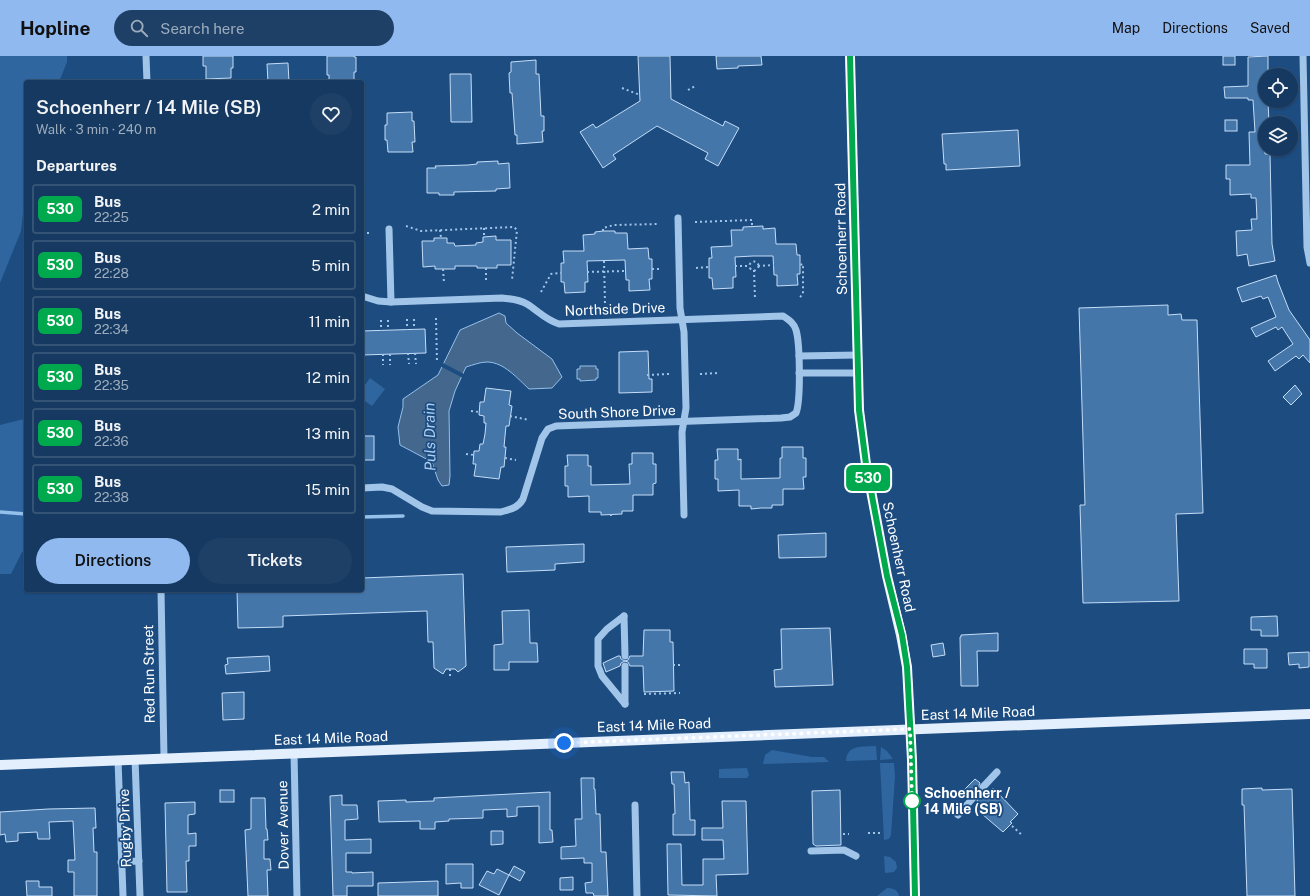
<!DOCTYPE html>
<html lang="en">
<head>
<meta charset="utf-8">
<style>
  body { margin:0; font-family:"Public Sans",sans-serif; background:#1e4066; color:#f1f3f6; height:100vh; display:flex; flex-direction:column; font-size:15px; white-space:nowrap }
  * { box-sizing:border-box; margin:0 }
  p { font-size:13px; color:#9dacbd }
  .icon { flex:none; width:22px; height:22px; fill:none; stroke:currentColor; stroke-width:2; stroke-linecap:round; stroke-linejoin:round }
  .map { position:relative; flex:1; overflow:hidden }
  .sheet { position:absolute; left:24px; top:24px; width:340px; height:512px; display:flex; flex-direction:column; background:#153960; border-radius:4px; box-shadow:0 1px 3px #0004,0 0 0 1px #345375 }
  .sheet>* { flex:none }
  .badge { padding:0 8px; border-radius:6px; font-size:14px; line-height:26px }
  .controls { position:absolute; left:1258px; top:12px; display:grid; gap:8px }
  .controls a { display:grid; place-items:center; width:40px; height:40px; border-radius:50%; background:#153960; box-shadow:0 1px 3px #0004,0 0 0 1px #345375; font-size:20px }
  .you { position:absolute; width:20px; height:20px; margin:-10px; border:3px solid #fff; border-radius:50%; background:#1a73e8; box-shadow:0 0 0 6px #1a73e833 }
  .map>.badge { position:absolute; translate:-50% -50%; box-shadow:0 0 0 2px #fff }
  h2 { padding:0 12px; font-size:15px; line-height:36px }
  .round { display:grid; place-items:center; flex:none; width:42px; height:42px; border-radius:21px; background:#1e4066 }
  .head { display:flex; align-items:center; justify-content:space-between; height:68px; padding:0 12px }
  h1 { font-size:19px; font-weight:600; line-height:30px }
  .action { display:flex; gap:8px; margin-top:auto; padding:8px 12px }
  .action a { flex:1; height:46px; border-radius:24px; background:#90b9f0; color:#111; font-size:16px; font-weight:600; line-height:46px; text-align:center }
  .action a+a { background:#1e4066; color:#f1f3f6 }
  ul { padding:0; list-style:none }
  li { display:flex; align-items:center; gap:12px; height:50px; margin:0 8px 6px; padding:0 4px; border:2px solid #345375; border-radius:4px }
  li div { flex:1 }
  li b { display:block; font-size:15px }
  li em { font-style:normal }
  li .badge { min-width:44px; font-weight:700; text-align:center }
  header { display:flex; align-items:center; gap:24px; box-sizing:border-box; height:56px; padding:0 20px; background:#90b9f0; color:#111 }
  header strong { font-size:19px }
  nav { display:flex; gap:22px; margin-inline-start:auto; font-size:14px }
  .search { width:280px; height:36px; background:#1e4066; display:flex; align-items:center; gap:10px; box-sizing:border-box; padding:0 14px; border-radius:22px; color:#9dacbd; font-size:15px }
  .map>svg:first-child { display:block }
</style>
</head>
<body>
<header>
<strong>Hopline</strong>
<div class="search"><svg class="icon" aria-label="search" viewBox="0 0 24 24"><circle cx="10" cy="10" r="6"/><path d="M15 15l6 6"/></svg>Search here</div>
<nav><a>Map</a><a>Directions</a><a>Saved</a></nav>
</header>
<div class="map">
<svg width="1310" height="840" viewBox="0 0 1310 840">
  <rect width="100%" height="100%" fill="#1c4c80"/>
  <g fill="#30669f">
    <path d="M0,0h67v6l-8,20h-33v105l-5,44 -21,52z"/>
    <path d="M370,322l15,11 -13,17 -10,-7v-10z"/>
    <path d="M24,363l2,2v129l-4,2 -11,22h-11v-149z"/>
    <path d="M876,690l1,14 -31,1c1,-17 17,-14 30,-15z"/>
    <path d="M881,691l6,4 6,8 -13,1z"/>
    <path d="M772,694l40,7h12l5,5 -66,2 2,-9z"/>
    <path d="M880,707h14l1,13 -4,59 -2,4 -5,1z"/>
    <path d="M747,712l2,7 -2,3h-28v-9z"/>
    <path d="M884,800l6,1 6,5 1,6 -3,4 -9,1z"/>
    <path d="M887,832c6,0 11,2 12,8h-22z"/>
  </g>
  <g fill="#44678e" stroke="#94c0eb">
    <path d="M499,257l6,3 1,7 11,10 35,26 10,18 -10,11 -23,1c-11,-10 -25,-27 -42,-27 -7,0 -14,3 -21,5l-11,24 -6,20 1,65 -1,9 -7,1 -4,-6 -6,-18 -32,-17 -2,-18 5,-20v-8l35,-24 22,-45z"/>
    <path d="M580,310h16v3h2v9h-2v2l-16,1v-2h-3v-10h3z"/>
  </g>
  <path fill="#1c4c80" d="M441,306l23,12 -1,4 -23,-12z"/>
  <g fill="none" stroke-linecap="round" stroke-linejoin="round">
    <g stroke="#94c0eb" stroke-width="3.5">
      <path d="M0,456l26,2"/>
      <path d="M362,461l41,-1"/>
    </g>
  </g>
  <g fill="#4476aa" stroke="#c5ddf7">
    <path d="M203,0h30v12h-2v10l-25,1v-13h-3z"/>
    <path d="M327,0h27v1h2v15h-2v10h-25v-7h-2z"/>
    <path d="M638,0h32l1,43 52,27 2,-5 14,7 -21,38 -13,-7 3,-6 -51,-27 -44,29 3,4 -13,9 -23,-36 13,-8 3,4 44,-27z"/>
    <path d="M716,0h45l1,9 -24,1v2l-21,1z"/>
    <rect x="1223" y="0" width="12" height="9"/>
    <path d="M1268,0v19h-3v26h3l1,22h-4v31h5l2,90 3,17 -26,5 -2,-12 -10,2 -1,-25 16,-1 -1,-11h6l-1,-21h-5v-4l-21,1v-16h-4v-14h24l-1,-33h6l-2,-32h-5v-2h-23l-1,-11 24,-1v-29z"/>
    <path d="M536,4v14h3l2,42h3v15h-2l1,11 -26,2v-9h-2l-3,-42h-2l-1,-20 2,-1v-10z"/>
    <path d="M288,7l1,19h-21l-1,-18z"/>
    <path d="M450,18h21l1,48h-21z"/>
    <path d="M412,56v9h2l1,21h-3l1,10h-25l-1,-12h-2v-15h2v-12z"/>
    <rect x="1225" y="64" width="12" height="11"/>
    <path d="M1018,74l2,36 -74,4v-6h-2l-2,-30z"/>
    <path d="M498,105v3l11,-1 1,25 -14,1v2l-42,1v3h-15v-2h-12v-25h9l-1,-2 33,-1 9,-1v-2z"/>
    <path d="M763,170v3l12,-1 1,16h20l1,11h3v19h-3l1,11 -21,1v-11h-3l-1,-19h-20l-18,1 1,20h-3v11l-20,1 -1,-11h-3v-20h3l-1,-11 21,-1 -1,-16h12v-3z"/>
    <path d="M603,175h12v2h12l1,16 20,-1 1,11h3v20h-3l1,11 -21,1v-11h-3l-1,-20 -38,1 1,21h-3v10l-20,1 -1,-11h-3v-19h3l-1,-12h21l-1,-16 12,-1v-2z"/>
    <path d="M496,180v4h15v25h-14v3h-20v-2h-22v3h-20v-3l-12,1 -1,-26h12v-3h13v5h7l1,3 21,-1v-2l7,-1v-5z"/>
    <path d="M1276,219l2,7 11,28 21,30v23l-7,-8 -4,4 -3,-3 -21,15 -7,-10 25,-17 -11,-17 -4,3 -2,-3 -20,10 -5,-9 25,-11 -8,-20 -5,2 -2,-3 -19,6 -5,-14z"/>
    <path d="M1168,249v10l13,-1 1,6h15l6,193 -27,1 3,87 -96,2 -3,-98h5l-6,-197z"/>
    <path d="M425,273l1,24 -64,2v-24z"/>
    <path d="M648,295l1,28h3v13l-33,1v-41z"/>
    <path d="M1295,329l7,9 -11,11 -8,-8z"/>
    <path d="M486,332l25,3 -2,14 3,1 -3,20h-3l-1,10 -1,11h2l-2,20h-3l-2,12 -25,-3 2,-12h-3l1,-13h5l1,-7h3l2,-10 1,-11h-2v-7l-5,-1 1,-13h4z"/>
    <rect x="362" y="380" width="12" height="24"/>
    <path d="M782,391h21v11h3v19h-3l1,12h-21v16h-11v3h-11l-10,1v-3h-12v-16l-21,1v-12h-3v-19h3l-1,-11h21v11l3,-1v20l39,-1v-20h2z"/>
    <path d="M632,397h21v11h3v19l-3,1v11h-20v16h-11v3l-21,1v-3h-12v-16l-21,1v-11h-3v-20h3l-1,-11h21v11h3v19l39,-1 -1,-20h3z"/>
    <path d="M826,477v24l-47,1 -1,-23z"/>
    <path d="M584,488v18l-29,2v6l-48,2 -1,-25z"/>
    <path d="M463,518l3,92 -8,6 -3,-3h-9l-3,5 -9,-6 -1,-26h-5l-1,-31 -144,5v11l-45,1 -1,-38h125v-12z"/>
    <path d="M529,554l1,33h7l1,19h-29v8h-15v-25l9,-1 -1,-33z"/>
    <path d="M1277,560l1,20h-17v-6h-10v-13z"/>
    <path d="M830,572l3,57 -58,2 -1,-17 8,-1 -1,-40z"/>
    <path d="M644,574h26v12h3l1,49 -30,1 -1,-26h-13l-2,-4 -3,-1 -4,2 -1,3 -14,6 -3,-9 15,-7h2l1,3 4,2 3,-1 2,-4h13z"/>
    <path d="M998,577v18h-21l1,35h-17l-1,-49h1v-2z"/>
    <path d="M943,587l2,12 -12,2 -2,-12z"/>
    <path d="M1244,593h23v19h-13v-4h-10z"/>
    <path d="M1309,596v15l-10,1v-4l-10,1 -1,-12z"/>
    <path d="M269,600l1,15 -44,3 -1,-9 3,-1 -1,-6z"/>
    <path d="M244,636v27l-21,1 -1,-27z"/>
    <path d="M671,716h13l1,11 4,-1 1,38h5v15h-22v-21h2l-1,-30h-2z"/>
    <path d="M581,722h13v11h1l1,25h4l1,38h5l2,44h-14l-1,-3h-7l-1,-10 7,-1v-19h-8v-5l-23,1v-12l15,-1 -1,-27h7z"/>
    <path d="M975,723l5,4 -2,5 2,3 4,1 3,-2 2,2 4,-4 25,26 -8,8 2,1 -9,9 -28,-24 4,-4 -2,-3 1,-2 -1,-4 -3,-2 -5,2 -5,-5z"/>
    <path d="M1262,732v2l30,-1 3,107h-48l-3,-91h-2v-16z"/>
    <rect x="220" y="734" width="14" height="12"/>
    <path d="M840,734l1,55 -25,1 -3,-2 -1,-53z"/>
    <path d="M550,736v38h2l1,12 -14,1v-37l-22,1v9l-10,1v-8l-24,1v8l-34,1v2l-14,1v7h-15v-8l-41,1 -1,-21 28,-1v2l28,-1v-3z"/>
    <path d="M342,739v10h15l1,14 -13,1v20l26,-1v14h-25v19h6v1l21,-1v14h-26v10h-14l-3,-100z"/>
    <path d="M251,742h14l1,31h1l1,11h-4v19h6l1,11h-4l1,26h-20l-3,-66 6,-1z"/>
    <path d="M722,745h24l2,73 -32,1 1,21 -49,-1 -1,-51h14l1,41h21v-26h21l-1,-19h-21v-12h21z"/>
    <path d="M195,746v12l-7,1v19l8,-1v13h-7v15h-3l1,31h-20l-2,-89z"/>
    <path d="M95,752l1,20h-3l1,24h3v44h-23v-24h-6v-12h7l-2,-39 -24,1 1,17h-12l-1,-7 -19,1v8l-12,1 -1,-8 -5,1v-23l48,-3z"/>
    <path d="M491,775h12v13l-12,1z"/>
    <path d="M446,808h27v24h-12v-5l-15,1z"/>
    <path d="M514,810l11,6 -5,9 -11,-6z"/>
    <path d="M497,813l12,6 -10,20 -20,-10 8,-14 7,3z"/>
    <path d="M573,821v13h-13v-12z"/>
    <path d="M26,825h13v6h13v9h-25z"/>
    <path d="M438,825v15h-60v-13z"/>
  </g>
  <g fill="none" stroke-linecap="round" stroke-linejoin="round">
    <path stroke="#3e6793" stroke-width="7" stroke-dasharray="7 3.5" stroke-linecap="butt" d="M973,742l10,-11"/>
    <g stroke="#a1c4e9" stroke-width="2" stroke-dasharray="2 3" stroke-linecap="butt">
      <path d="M622,32l18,7"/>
      <path d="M688,34l7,-4"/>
      <path d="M695,166l57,-2v7"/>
      <path d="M406,170l15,5 93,-4 3,3 -5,50"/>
      <path d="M484,172v9"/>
      <path d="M440,174l1,8"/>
      <path d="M603,175v-3l11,-3 45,-1"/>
      <path d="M362,177h8"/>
      <path d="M604,205l1,43"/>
      <circle cx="754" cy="210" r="4.5"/>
      <path d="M735,210h14"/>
      <path d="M758,210l16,-1"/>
      <path d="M486,212v13"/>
      <path d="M696,212l13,-1"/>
      <path d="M443,213l1,14"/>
      <path d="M652,213h9"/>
      <path d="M754,214l1,29"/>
      <path d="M587,216l39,-1"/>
      <path d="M541,236l10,-18 10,-1"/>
      <path d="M800,241l3,-3v-30l-3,1"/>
      <path d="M436,262l1,45"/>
      <path d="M407,263v11"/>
      <path d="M414,263v11"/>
      <path d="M381,264v11"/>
      <path d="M388,264v10"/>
      <path d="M362,271l1,4"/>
      <path d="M408,297l1,11"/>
      <path d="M415,297l1,11"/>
      <path d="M383,298v11"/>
      <path d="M390,298v11"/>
      <path d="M364,299v11"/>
      <path d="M700,318l18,-1"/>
      <path d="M647,319l22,-1"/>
      <path d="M471,355l8,1"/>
      <path d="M510,360l19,4"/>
      <path d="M362,375l1,5"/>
      <path d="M466,398l8,1"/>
      <path d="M505,402l11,2"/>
      <path d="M364,404v10"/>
      <path d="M611,458v4"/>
      <path d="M673,609h7"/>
      <path d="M450,613v9"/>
      <path d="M644,638l36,-1"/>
      <path d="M1012,770l11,10"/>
      <path d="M868,777h14"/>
      <path d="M843,778h6"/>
    </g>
    <g stroke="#a1c4e9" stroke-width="7">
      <path d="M146,0l1,26"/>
      <path d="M1303,0l4,191 3,16"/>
      <path d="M678,162l2,90 4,24 2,76 -4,24 2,83"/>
      <path d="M389,173l2,73"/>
      <path d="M362,240l16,5 13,1 111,-4c9,1 17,1 25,6 11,7 19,16 32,20l224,-8c6,4 11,7 13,14 4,13 5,71 0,83l-6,4 -9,1 -225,8 -8,3 -6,9 -19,61c-5,9 -12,10 -22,13l-69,-1 -10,-4 -30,-18 -10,-2 -20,1"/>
      <path d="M799,300l59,-1"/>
      <path d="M799,317h59"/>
      <path d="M161,534l3,168"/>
      <path d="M624,560l-17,13 -9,10v27l4,10 23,28"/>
      <path d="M624,560l1,40"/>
      <path d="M625,610v38"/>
      <path d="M294,697l3,143"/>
      <path d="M135,703l5,137"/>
      <path d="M118,704l5,136"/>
      <path d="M983,731l14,-15"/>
      <path d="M635,749l2,91"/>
      <path d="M958,759l15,-17"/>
      <path d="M811,795l33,-1 12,6"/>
      <path d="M121,806l18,-1"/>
    </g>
    <g stroke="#e4effe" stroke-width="10">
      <path d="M850,0l9,354 7,54 21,112 14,59 6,32 5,93 3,136"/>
      <path d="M0,709l1310,-51"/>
    </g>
  </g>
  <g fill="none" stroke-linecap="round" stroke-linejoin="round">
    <defs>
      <path id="line" d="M850,0l9,354 7,54 21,112 15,59 5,32 5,93 3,136"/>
    </defs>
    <use href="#line" stroke="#fff" stroke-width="9"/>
    <use href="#line" stroke="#00a94e" stroke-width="6"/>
    <path stroke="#fff" stroke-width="4" stroke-dasharray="0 7.2" d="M564,687l346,-14 2,72"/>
  </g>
  <circle fill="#fff" stroke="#00a94e" stroke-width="2" cx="912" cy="745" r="8"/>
  <g text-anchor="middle" stroke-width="3.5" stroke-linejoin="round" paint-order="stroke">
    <g font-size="14" fill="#fff" stroke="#1c4c80">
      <text transform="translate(841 183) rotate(-91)" y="5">Schoenherr Road</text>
      <text transform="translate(615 253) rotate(-2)" y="5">Northside Drive</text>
      <text transform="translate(617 356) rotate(-2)" y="5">South Shore Drive</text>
      <text transform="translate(899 501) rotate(78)" y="5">Schoenherr Road</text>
      <text transform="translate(149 618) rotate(-91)" y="5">Red Run Street</text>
      <text transform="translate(978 657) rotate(-2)" y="5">East 14 Mile Road</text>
      <text transform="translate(654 669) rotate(-2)" y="5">East 14 Mile Road</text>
      <text transform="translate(331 682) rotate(-2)" y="5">East 14 Mile Road</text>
      <text transform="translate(283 769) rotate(-91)" y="5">Dover Avenue</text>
      <text transform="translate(125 772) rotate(-92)" y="5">Rugby Drive</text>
    </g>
    <g font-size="14" font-weight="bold" fill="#fff" stroke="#1c4c80" text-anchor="start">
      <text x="924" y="742">Schoenherr /<tspan x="924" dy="16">14 Mile (SB)</tspan></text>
    </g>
    <g font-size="15" font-style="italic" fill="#accef1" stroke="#1c4c80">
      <text transform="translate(430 381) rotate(-91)" y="5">Puls Drain</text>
    </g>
  </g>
</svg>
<div class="controls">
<a><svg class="icon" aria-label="locate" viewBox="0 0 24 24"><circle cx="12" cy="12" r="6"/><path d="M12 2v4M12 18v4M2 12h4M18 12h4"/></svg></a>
<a><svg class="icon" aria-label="layers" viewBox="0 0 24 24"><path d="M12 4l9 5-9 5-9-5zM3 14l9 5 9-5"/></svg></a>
</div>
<div class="you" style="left:564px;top:687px"></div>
<b class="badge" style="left:868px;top:422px;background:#00a94e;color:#fff">530</b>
<section class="sheet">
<div class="head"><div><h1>Schoenherr / 14 Mile (SB)</h1><p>Walk · 3 min · 240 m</p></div><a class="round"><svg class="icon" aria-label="heart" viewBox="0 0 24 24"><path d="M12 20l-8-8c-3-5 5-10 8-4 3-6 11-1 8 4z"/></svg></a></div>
<h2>Departures</h2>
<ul>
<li><span class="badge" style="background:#00a94e;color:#fff">530</span><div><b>Bus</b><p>22:25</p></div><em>2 min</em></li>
<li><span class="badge" style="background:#00a94e;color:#fff">530</span><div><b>Bus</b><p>22:28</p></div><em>5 min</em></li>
<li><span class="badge" style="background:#00a94e;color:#fff">530</span><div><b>Bus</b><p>22:34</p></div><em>11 min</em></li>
<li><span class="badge" style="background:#00a94e;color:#fff">530</span><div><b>Bus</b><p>22:35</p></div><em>12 min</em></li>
<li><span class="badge" style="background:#00a94e;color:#fff">530</span><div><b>Bus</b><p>22:36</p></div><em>13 min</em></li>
<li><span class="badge" style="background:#00a94e;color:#fff">530</span><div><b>Bus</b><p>22:38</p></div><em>15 min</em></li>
</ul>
<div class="action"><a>Directions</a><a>Tickets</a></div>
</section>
</div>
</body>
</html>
